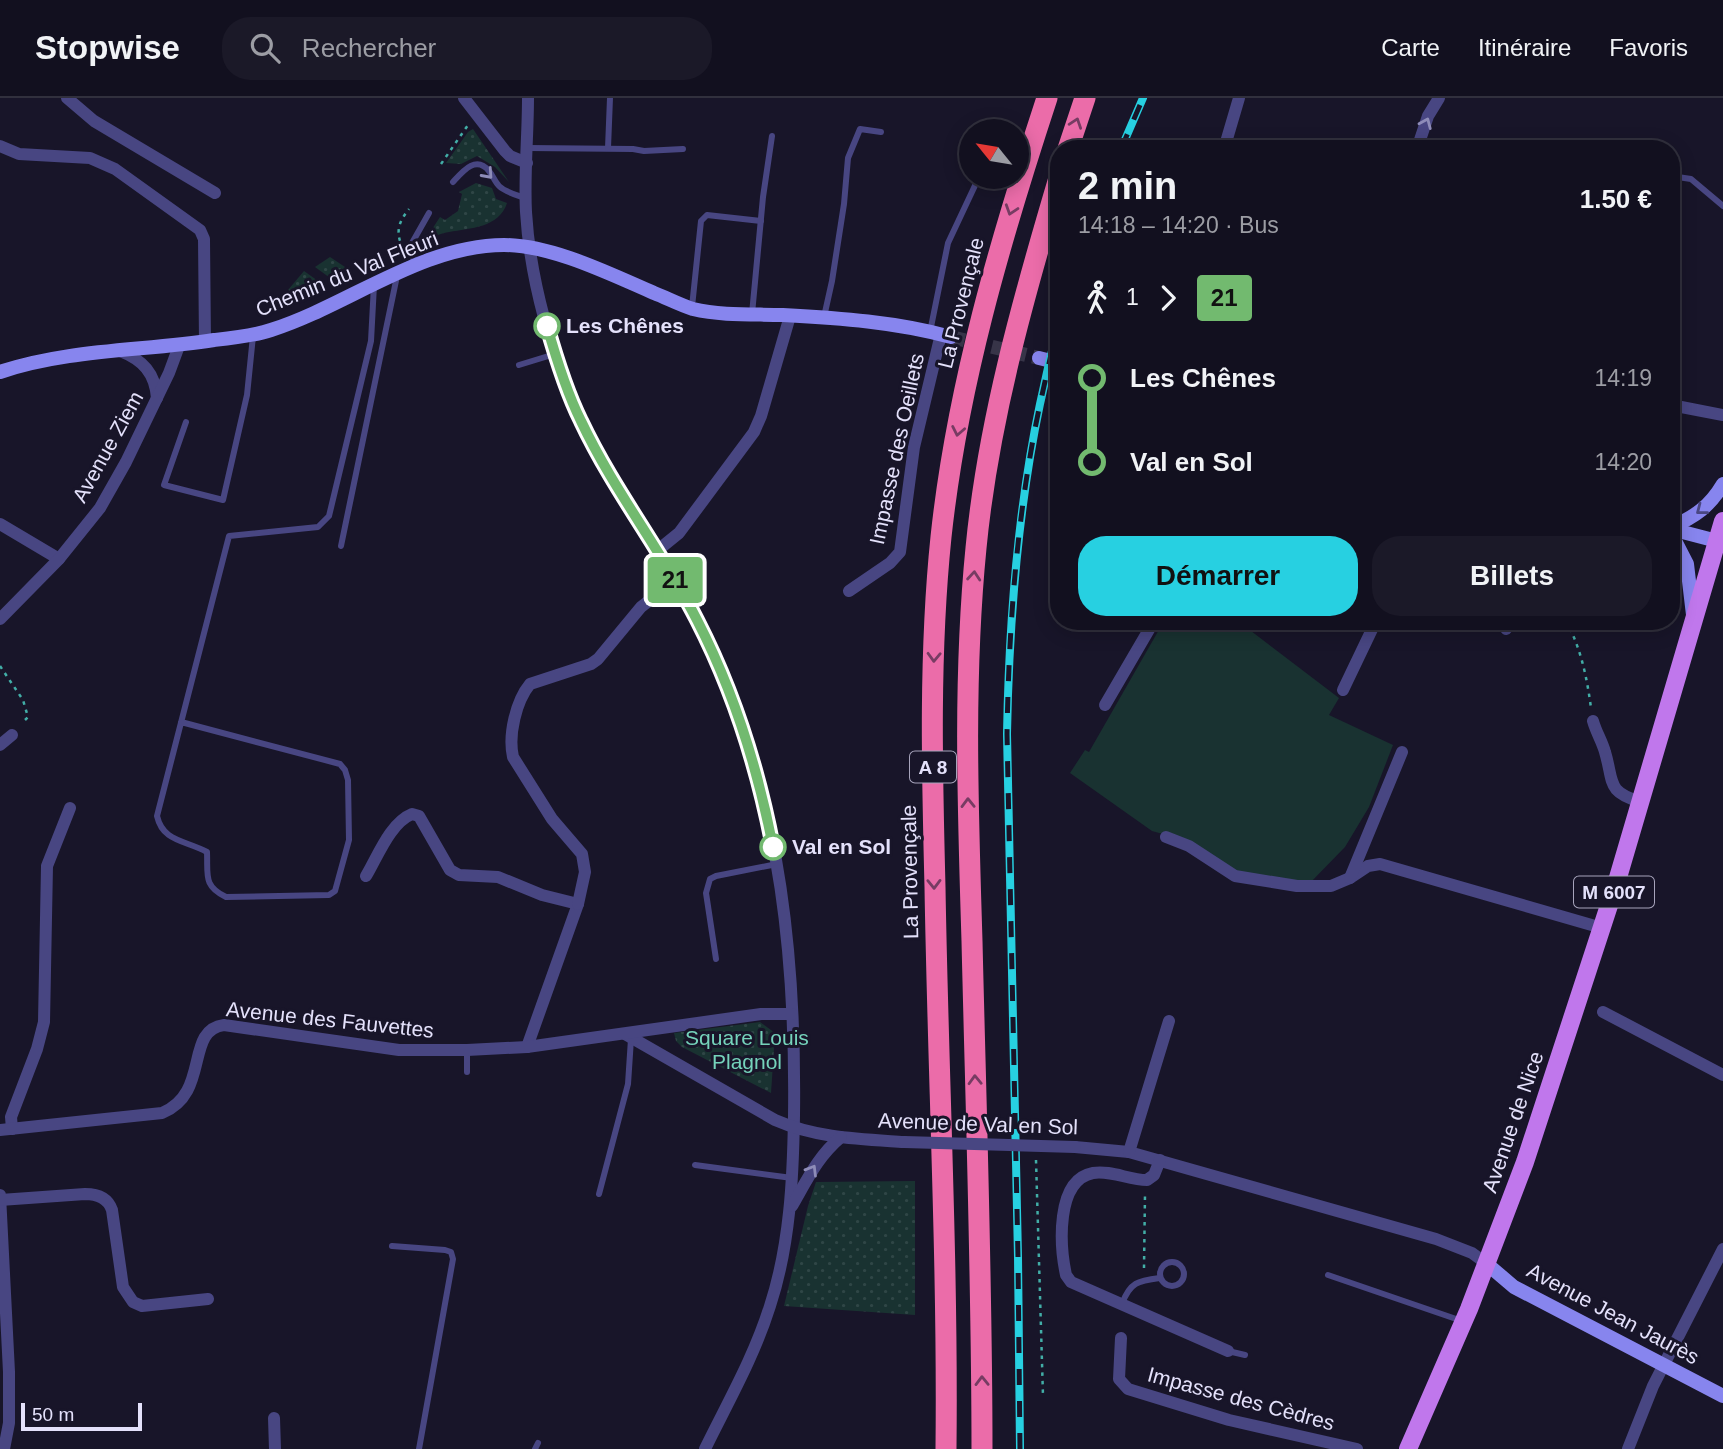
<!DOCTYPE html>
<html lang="fr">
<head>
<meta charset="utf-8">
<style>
  body { margin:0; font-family:Arial,sans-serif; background:#1b1928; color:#f1f3f6; height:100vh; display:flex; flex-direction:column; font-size:26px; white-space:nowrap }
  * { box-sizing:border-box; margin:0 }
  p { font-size:23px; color:#9c9da4 }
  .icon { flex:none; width:38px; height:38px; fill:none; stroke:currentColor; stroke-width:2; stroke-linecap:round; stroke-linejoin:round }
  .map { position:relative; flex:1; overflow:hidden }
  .drawer { position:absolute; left:1050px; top:42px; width:630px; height:490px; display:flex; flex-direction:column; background:#12101f; border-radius:28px; box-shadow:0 4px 18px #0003,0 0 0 2px #31303d }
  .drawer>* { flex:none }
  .badge { padding:0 14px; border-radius:5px; font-size:24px; line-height:46px }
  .needle { width:46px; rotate:300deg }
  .tools { position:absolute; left:959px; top:21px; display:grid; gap:14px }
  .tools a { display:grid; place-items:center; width:70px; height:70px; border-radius:50%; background:#12101f; box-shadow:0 4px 18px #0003,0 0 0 2px #31303d; font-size:35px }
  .scale { position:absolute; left:21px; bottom:18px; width:121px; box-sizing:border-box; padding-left:7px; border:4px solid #e4e1fb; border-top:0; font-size:19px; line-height:24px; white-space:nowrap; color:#e4e1fb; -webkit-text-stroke:5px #181529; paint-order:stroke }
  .map>.badge { position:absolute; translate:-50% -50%; box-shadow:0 0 0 4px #fff }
  .legs { display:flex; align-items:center; gap:10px; height:77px; padding:0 28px; font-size:23px }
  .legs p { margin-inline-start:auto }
  .headline { display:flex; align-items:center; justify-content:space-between; height:119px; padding:0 28px }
  h1 { font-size:38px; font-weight:700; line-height:52px }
  .action { display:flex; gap:14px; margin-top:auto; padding:14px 28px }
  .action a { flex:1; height:80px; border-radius:28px; background:#27d0e1; color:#111; font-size:28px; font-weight:700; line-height:80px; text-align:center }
  .action a+a { background:#1b1928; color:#f1f3f6 }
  ul { padding:0 28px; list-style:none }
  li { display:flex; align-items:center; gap:24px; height:84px; font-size:26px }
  li i { display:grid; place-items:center; width:10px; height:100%; margin:0 9px; background:currentColor }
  li i::after { content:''; width:18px; height:18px; margin:-9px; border:5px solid; border-radius:50%; background:#12101f }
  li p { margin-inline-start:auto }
  li:first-child i { background:linear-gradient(#0000 50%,currentColor 0) }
  li:last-child i { background:linear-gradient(currentColor 50%,#0000 0) }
  header { display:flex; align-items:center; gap:42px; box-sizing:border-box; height:98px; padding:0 35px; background:#12101f; border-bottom:2px solid #31303d }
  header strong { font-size:33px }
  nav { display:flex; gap:38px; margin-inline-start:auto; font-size:24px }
  .search { width:490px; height:63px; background:#1b1928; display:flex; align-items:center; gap:18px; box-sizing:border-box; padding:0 24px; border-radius:28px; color:#9c9da4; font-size:26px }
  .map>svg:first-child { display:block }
</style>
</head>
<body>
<header>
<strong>Stopwise</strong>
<div class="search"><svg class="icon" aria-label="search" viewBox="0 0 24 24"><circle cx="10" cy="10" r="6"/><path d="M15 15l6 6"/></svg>Rechercher</div>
<nav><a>Carte</a><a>Itinéraire</a><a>Favoris</a></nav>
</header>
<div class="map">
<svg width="1723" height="1351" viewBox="0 0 1723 1351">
  <defs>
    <pattern id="grass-dots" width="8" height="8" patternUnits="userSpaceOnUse" patternTransform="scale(1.75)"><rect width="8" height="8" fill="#193231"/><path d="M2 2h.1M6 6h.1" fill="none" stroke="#2f4646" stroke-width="1.8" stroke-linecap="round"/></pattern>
  </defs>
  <rect width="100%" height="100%" fill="#181529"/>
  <g fill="url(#grass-dots)">
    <path d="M473,31l36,53 -14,-15 -18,-11 -16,8 -15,-1 22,-31z"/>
    <path d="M476,85l16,5 4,11 11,4c-8,25 -37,25 -58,29 -8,1 -14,5 -22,5l13,-20 5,3 13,-9 4,-17 -3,-2z"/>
    <path d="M330,159l21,14 -18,9 -18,-13z"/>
    <path d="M304,173l21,15 -26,12 -11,-8z"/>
    <path d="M760,924l15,11 -4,60 -89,-46 -6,-6 -2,-8z"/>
    <path d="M915,1083v134l-131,-9 24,-100 8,-24z"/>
  </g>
  <path fill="#193231" d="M1164,523h74l101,77 -10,17 64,30 -24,62 -24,40 -37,38 -72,-14 -52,-31 -32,-9 -82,-58 15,-23 4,2z"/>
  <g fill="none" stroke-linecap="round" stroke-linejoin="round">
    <path stroke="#373448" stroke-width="14" stroke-dasharray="14 7" stroke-linecap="butt" d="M951,239l88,21"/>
    <g stroke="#42aea7" stroke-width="2.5" stroke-dasharray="3.5 5" stroke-linecap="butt">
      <path d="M441,66l27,-39"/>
      <path d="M400,143c-4,-13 1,-22 9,-32"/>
      <path d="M1566,523c15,27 21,57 25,87"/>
      <path d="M0,568l23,34 5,17 -6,6"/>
      <path d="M1036,1062l7,236"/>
      <path d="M1144,1170l1,-74"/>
    </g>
    <g stroke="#484682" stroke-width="6">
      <path d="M1000,33l4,-9"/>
      <path d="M528,50l105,1 11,2 39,-2"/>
      <path d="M608,50l2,-50"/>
      <path d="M1671,78l20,3 32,27"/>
      <path d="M453,84c10,-11 23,-27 36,-11 4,5 6,11 10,15 6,6 17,9 26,12"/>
      <path d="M414,167l-2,-22 17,-30"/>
      <path d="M692,209l9,-86 6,-6 54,6"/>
      <path d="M752,216l11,-117 9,-61"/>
      <path d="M824,219l8,-36 12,-77 4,-46 12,-29 21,3"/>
      <path d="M930,234l18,-89 31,-66"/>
      <path d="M519,267l36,-11"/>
      <path d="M186,324l-22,63 59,15 24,-105 6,-59"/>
      <path d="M341,448l56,-270"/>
      <path d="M181,624l159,42 5,6 3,10 1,60 -14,51 -6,4 -103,2c-23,-11 -18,-22 -19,-45 -22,-12 -44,-10 -50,-36l72,-280 89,-9 11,-11 42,-175 3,-56"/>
      <path d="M716,861l-10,-66 4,-14 6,-3 61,-12"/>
      <path d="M467,952v22"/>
      <path d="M695,1067l97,13"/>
      <path d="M599,1096l29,-110 3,-45"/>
      <path d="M392,1148l53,4 6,2 2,7 -34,190"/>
      <circle cx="1172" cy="1176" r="12"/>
      <path d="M1328,1177l134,46"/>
      <path d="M1122,1206c8,-22 16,-23 38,-26"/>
      <path d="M1228,1253l17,4"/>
      <path d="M535,1351l3,-6"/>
    </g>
    <g stroke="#484682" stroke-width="12">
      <path d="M67,0l27,23 121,72"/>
      <path d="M464,0l41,53 5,5 17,7"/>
      <path d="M528,0c0,38 -4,77 -2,114 4,68 26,145 54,207 20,45 50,86 76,129 24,38 45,79 63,120 62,140 77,296 75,448 -1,63 -4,129 -24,190 -16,51 -42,96 -65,143"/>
      <path d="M0,48l19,8 71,4 25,11 85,61 4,9 1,103"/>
      <path d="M1224,51l15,-51"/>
      <path d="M1417,51l11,-33 11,-18"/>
      <path d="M120,253c23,9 35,22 37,47"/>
      <path d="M1671,307l52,10"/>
      <path d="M0,426l59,35"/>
      <path d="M658,452l21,-17 75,-101 7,-16 29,-100"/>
      <path d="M849,493l41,-28 10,-11 14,-105 27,-113"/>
      <path d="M0,521l59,-60 41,-51 26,-46 43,-89 10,-27"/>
      <path d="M1506,531l5,-8"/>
      <path d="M1343,592l33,-69"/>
      <path d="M1105,607l49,-84"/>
      <path d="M1593,623c3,11 9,20 12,31 9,30 1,40 36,50"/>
      <path d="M0,647l12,-10"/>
      <path d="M1166,739l23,9 46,30 62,10h34l19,-8 18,-12 12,-2 222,64"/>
      <path d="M366,778c12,-20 24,-53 46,-62l7,2 31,54 9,5 39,2 44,18 36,9 -51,143"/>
      <path d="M1350,780l52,-126"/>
      <path d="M578,806l7,-32 -3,-18 -30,-35 -39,-62c-5,-22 3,-56 17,-73l61,-20 7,-5 43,-52 13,-10 25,-10"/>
      <path d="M1603,914l120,63"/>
      <path d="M625,936l150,86c41,18 84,19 129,22"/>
      <path d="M12,1031l-1,-12 26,-68 7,-27 3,-156 23,-58"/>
      <path d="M0,1032l162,-17c49,-20 22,-83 62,-88l175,25h68l60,-3 234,-33h31"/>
      <path d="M1075,1049l54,5 307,87 36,14 15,11"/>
      <path d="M1129,1054l40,-131"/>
      <path d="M1160,1062l-6,15 -7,5c-18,0 -36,-10 -54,-7 -38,7 -33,74 -27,102l5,7 157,69"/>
      <path d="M0,1097l9,177v51l-5,26"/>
      <path d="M0,1102l85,-6c12,0 23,4 27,16l11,77 10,15 9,4 66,-7"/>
      <path d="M792,1108c15,-26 26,-50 49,-69"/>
      <path d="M1121,1240l-2,41 9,10 101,31 128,29"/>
      <path d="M274,1320l1,31"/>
      <path d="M1628,1351l25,-63 70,-137"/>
    </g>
    <g stroke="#8785ee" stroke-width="14">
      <path d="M1039,260l20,5"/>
      <path d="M0,274c68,-23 144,-21 214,-32 19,-2 39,-4 57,-10 76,-24 151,-85 233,-85 48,0 106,29 150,48 13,5 26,12 39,16 29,7 61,5 90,6 56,3 114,7 168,22"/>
      <path d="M1671,429c24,-10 39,-21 52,-43"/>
      <path d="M1671,431l46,12"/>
      <path d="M1671,435l16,31 6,51"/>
      <path d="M1487,1166l27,23 209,109"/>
    </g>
    <path stroke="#c077ec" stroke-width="18" d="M1408,1351l61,-140 56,-147 92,-281 106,-360"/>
    <g stroke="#eb6ca9" stroke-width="21">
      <path d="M1068,51l17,-51"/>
      <path d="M946,1351c2,-187 -8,-375 -11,-562 -3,-116 -6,-234 6,-350 16,-150 59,-296 106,-439"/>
      <path d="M982,1351c0,-169 -6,-339 -10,-508 -4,-131 -9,-262 4,-393 12,-125 47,-249 83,-370"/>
    </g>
    <defs>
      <g id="rail">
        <path d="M1121,51l22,-51"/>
        <path d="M1020,1351l-2,-192 -11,-523c2,-112 10,-221 33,-330 6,-26 11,-53 19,-79"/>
      </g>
    </defs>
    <use href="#rail" stroke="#27d0e1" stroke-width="8"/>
    <use href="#rail" stroke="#181529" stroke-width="5" stroke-dasharray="16" stroke-linecap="butt"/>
    <path stroke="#484682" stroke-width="12" d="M904,1044l171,5"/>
  </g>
  <defs><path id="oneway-chevron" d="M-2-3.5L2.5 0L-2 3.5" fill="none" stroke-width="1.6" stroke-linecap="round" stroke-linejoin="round" transform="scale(1.75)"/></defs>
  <g stroke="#773c63">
    <use href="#oneway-chevron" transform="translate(1076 25) rotate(-71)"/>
    <use href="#oneway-chevron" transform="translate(1011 112) rotate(108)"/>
    <use href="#oneway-chevron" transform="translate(958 333) rotate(101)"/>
    <use href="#oneway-chevron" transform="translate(974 478) rotate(-85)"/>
    <use href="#oneway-chevron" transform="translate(934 559) rotate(92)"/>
    <use href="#oneway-chevron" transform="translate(968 705) rotate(-91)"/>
    <use href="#oneway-chevron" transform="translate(934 786) rotate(89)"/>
    <use href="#oneway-chevron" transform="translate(975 982) rotate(-92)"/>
    <use href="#oneway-chevron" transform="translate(982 1283) rotate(-91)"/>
  </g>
  <g stroke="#8e8cb8">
    <use href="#oneway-chevron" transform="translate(1426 25) rotate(-67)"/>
    <use href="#oneway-chevron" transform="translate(488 76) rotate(48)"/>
    <use href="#oneway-chevron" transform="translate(812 1072) rotate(-59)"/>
  </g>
  <use stroke="#4a4782" href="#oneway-chevron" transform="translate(1701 412) rotate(142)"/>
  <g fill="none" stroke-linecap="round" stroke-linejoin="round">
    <defs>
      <path id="line-1" d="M547,228c9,32 19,65 34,95 33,70 81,130 116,199 36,70 61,149 76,227"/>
    </defs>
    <use href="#line-1" stroke="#fff" stroke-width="16"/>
    <use href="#line-1" stroke="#72ba6f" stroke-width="10"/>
  </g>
  <g fill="#fff" stroke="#72ba6f" stroke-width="3.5">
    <circle cx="547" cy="228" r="12"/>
    <circle cx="773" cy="749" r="12"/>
  </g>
  <g text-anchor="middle" stroke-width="6" stroke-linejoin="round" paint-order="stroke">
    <g fill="#181529" stroke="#a7a4bc" stroke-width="2">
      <rect x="910" y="653.5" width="46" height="31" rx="5"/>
      <rect x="1574" y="778.5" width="80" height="31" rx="5"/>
    </g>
    <g font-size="19" font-weight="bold" fill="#e4e1fb">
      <text x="933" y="676">A 8</text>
      <text x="1614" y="801">M 6007</text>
    </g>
    <g font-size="21" fill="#e4e1fb" stroke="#181529">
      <text transform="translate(347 176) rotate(-22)" y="7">Chemin du Val Fleuri</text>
      <text transform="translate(961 205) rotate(-76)" y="7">La Provençale</text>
      <text transform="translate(108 349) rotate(-61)" y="7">Avenue Ziem</text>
      <text transform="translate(897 351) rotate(-78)" y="7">Impasse des Oeillets</text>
      <text transform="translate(910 774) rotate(-91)" y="7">La Provençale</text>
      <text transform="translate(330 922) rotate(6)" y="7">Avenue des Fauvettes</text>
      <text transform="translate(1513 1024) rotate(-71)" y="7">Avenue de Nice</text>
      <text transform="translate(978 1026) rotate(2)" y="7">Avenue de Val en Sol</text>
      <text transform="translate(1613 1216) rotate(28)" y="7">Avenue Jean Jaurès</text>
      <text transform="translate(1241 1301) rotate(15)" y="7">Impasse des Cèdres</text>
    </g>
    <g font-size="21" font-weight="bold" fill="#e4e1fb" stroke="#181529" text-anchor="start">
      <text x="566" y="235">Les Chênes</text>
      <text x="792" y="756">Val en Sol</text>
    </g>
    <g font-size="21" fill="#75d3bb" stroke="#181529">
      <text x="747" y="947">Square Louis<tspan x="747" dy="24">Plagnol</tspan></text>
    </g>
  </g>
</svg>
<div class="tools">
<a><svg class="needle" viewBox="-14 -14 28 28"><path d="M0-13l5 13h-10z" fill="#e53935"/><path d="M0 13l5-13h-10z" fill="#9c9da4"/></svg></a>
</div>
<div class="scale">50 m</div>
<b class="badge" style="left:675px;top:482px;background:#72ba6f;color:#111">21</b>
<section class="drawer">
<div class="headline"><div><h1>2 min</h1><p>14:18 – 14:20 · Bus</p></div><b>1.50 €</b></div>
<div class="legs"><svg class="icon" aria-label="walk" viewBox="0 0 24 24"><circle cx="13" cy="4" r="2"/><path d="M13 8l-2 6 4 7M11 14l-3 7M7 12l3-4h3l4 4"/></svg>1<svg class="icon" aria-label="forward" viewBox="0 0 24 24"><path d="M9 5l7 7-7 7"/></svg><b class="badge" style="background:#72ba6f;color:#111">21</b></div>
<ul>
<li><i style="color:#72ba6f"></i><b>Les Chênes</b><p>14:19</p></li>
<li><i style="color:#72ba6f"></i><b>Val en Sol</b><p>14:20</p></li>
</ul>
<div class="action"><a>Démarrer</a><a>Billets</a></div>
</section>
</div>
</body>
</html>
